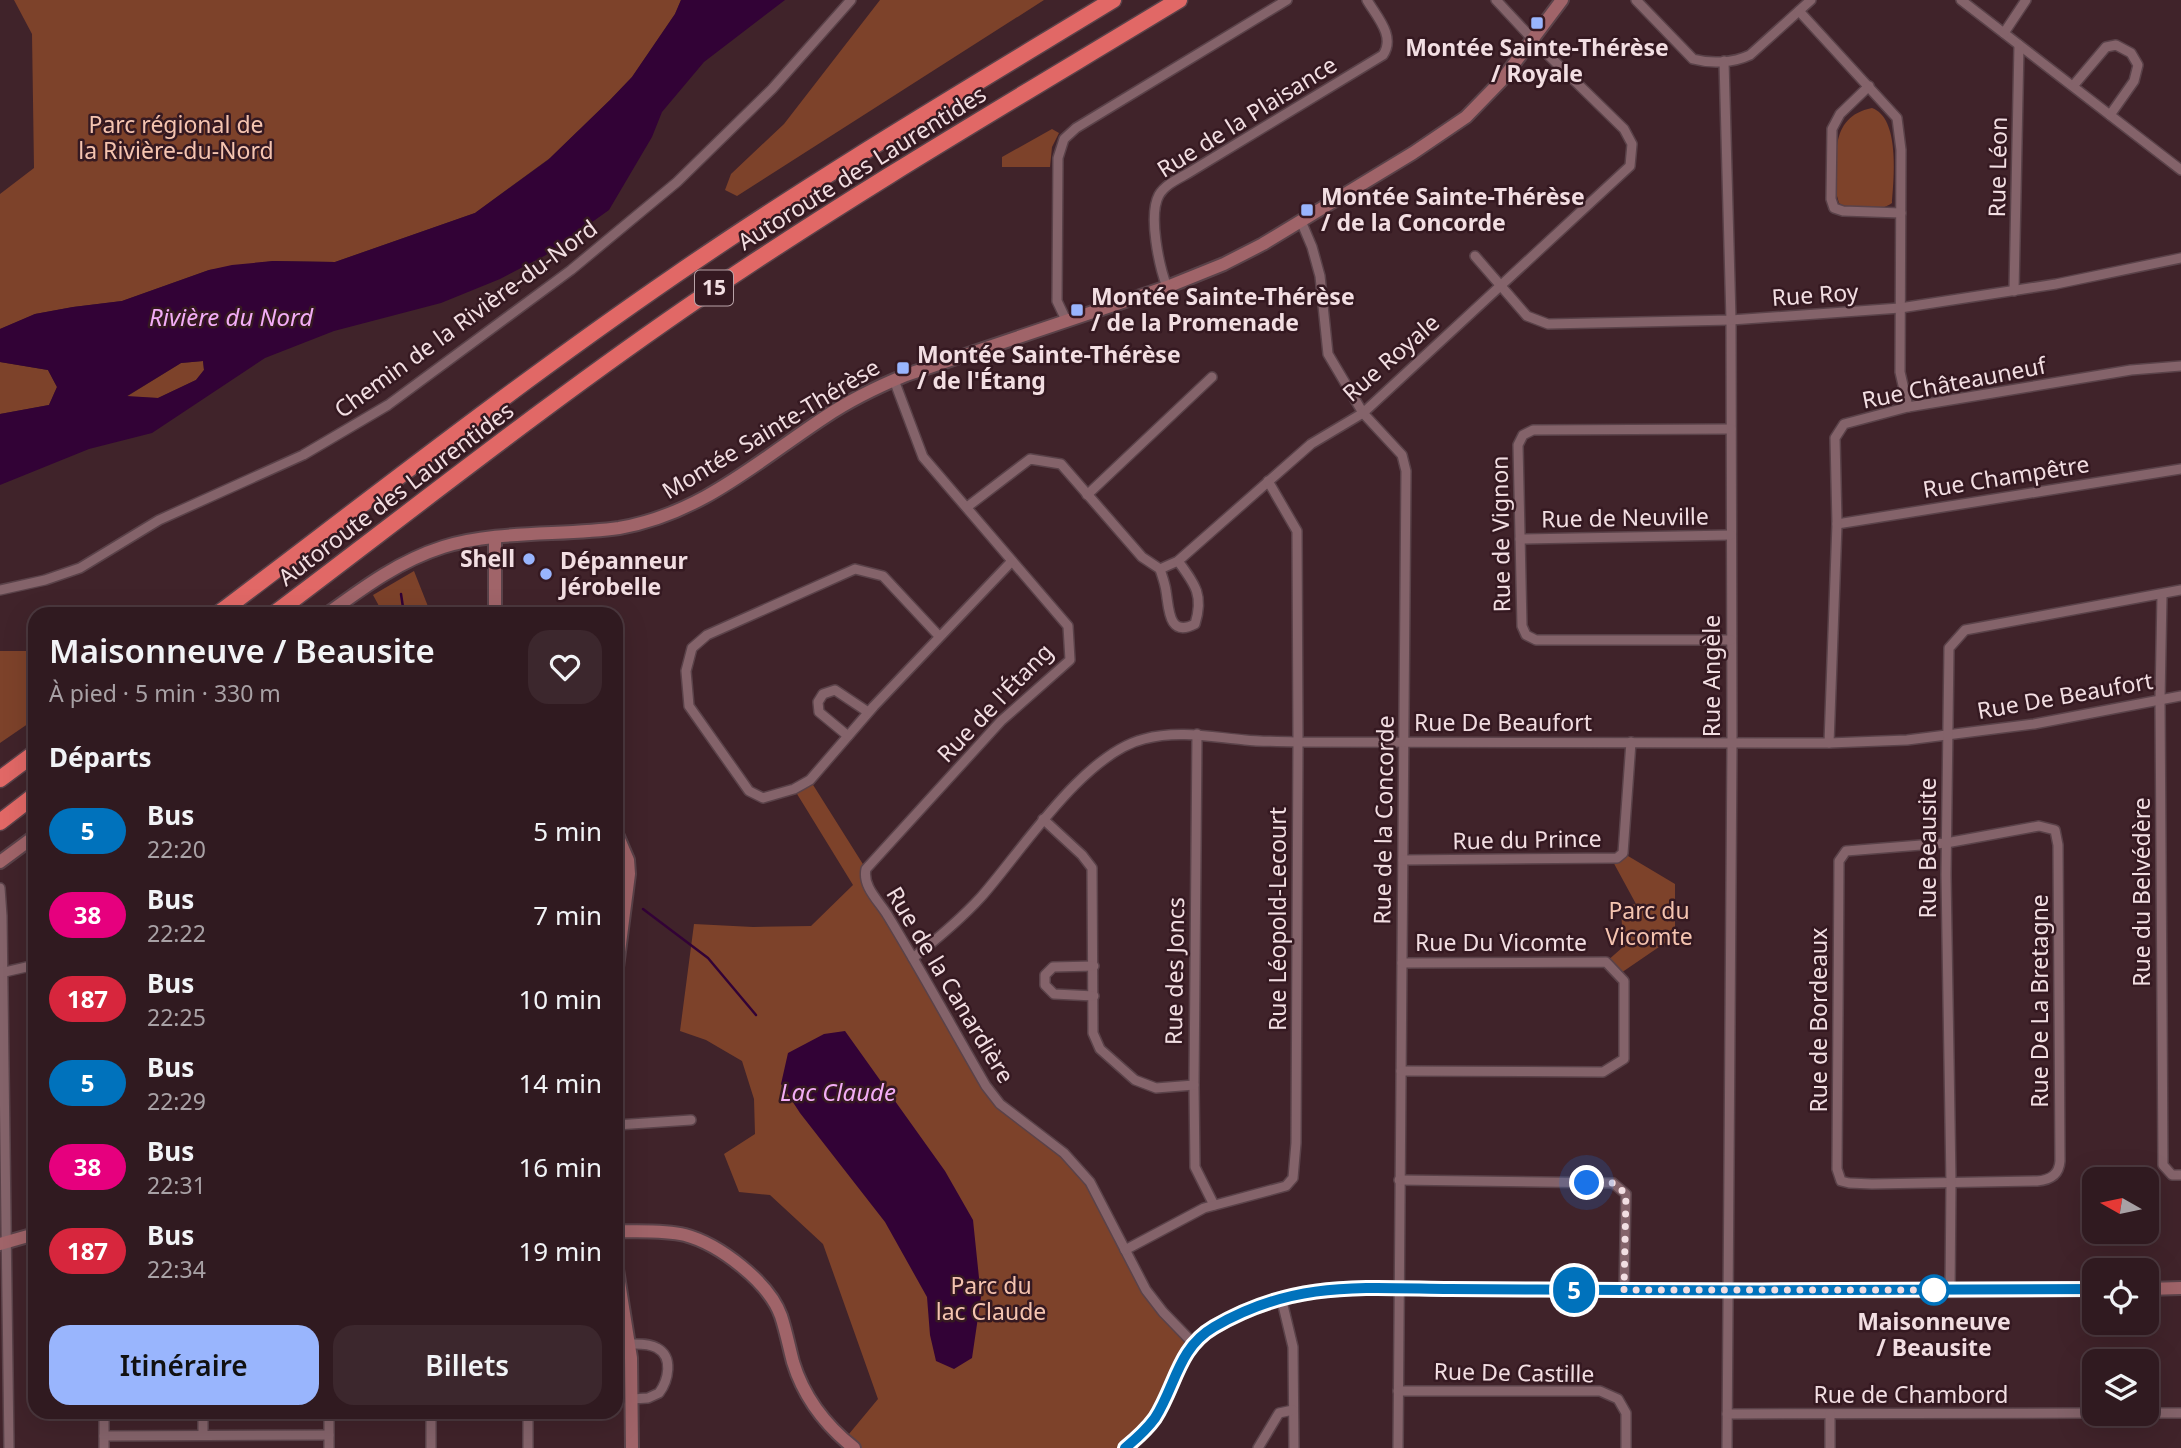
<!DOCTYPE html>
<html lang="fr">
<head>
<meta charset="utf-8">
<style>
  body { margin:0; font-family:"Noto Sans",sans-serif; background:#3c272d; color:#f1f3f6; height:100vh; display:flex; flex-direction:column; font-size:26px; white-space:nowrap }
  * { box-sizing:border-box; margin:0 }
  p { font-size:23px; color:#a8a1a5 }
  .icon { flex:none; width:38px; height:38px; fill:none; stroke:currentColor; stroke-width:2; stroke-linecap:round; stroke-linejoin:round }
  .map { position:relative; flex:1; overflow:hidden }
  .side { position:absolute; left:28px; top:607px; width:595px; height:812px; display:flex; flex-direction:column; background:#301a20; border-radius:21px; box-shadow:0 7px 28px #0002,0 0 0 2px #4b383e }
  .side>* { flex:none }
  .badge { padding:0 14px; border-radius:23px; font-size:24px; line-height:46px }
  .needle { width:46px; rotate:279deg }
  .tools { position:absolute; left:2082px; top:1167px; display:grid; gap:14px }
  .tools a { display:grid; place-items:center; width:77px; height:77px; border-radius:14px; background:#301a20; box-shadow:0 7px 28px #0002,0 0 0 2px #4b383e; font-size:35px }
  .you { position:absolute; width:35px; height:35px; margin:-18px; border:5px solid #fff; border-radius:50%; background:#1a73e8; box-shadow:0 0 0 10px #1a73e833 }
  .map>.badge { position:absolute; translate:-50% -50%; box-shadow:0 0 0 4px #fff }
  h2 { padding:0 21px; font-size:26px; line-height:63px }
  .round { display:grid; place-items:center; flex:none; width:74px; height:74px; border-radius:21px; background:#3c272d }
  .head { display:flex; align-items:center; justify-content:space-between; height:119px; padding:0 21px }
  h1 { font-size:33px; font-weight:600; line-height:52px }
  .primary-button { display:flex; gap:14px; margin-top:auto; padding:14px 21px }
  .primary-button a { flex:1; height:80px; border-radius:21px; background:#99b5fd; color:#111; font-size:28px; font-weight:600; line-height:80px; text-align:center }
  .primary-button a+a { background:#3c272d; color:#f1f3f6 }
  ul { padding:0; list-style:none }
  li { display:flex; align-items:center; gap:21px; height:84px; padding:0 21px }
  li div { flex:1 }
  li b { display:block; font-size:26px }
  li em { font-style:normal }
  li .badge { min-width:77px; font-weight:700; text-align:center }
  .map>svg:first-child { display:block }
</style>
</head>
<body>
<div class="map">
<svg width="2181" height="1448" viewBox="0 0 2181 1448">
  <rect width="100%" height="100%" fill="#40232a"/>
  <g fill="#7d422a">
    <path d="M14,0h667l-6,14 -43,63 -22,23 -60,58 -75,55 -140,49 -62,-1 -64,9 -87,31 -49,6 -38,7 -35,15v-135l34,-26 -2,-134z"/>
    <path d="M880,0h164l-307,196 -12,-6 6,-16 53,-50z"/>
    <path d="M1872,108c28,10 22,70 20,95 -11,9 -42,8 -53,0l-2,-7c0,-35 -10,-79 35,-88z"/>
    <path d="M1052,129l7,4 -7,14 -2,20h-48v-10z"/>
    <path d="M203,361l1,9 -8,10 -38,18 -32,-1 55,-34z"/>
    <path d="M0,362l48,8 9,17 -8,18 -49,9z"/>
    <path d="M414,571l17,43h-53l1,-8 -6,-11z"/>
    <path d="M0,651h35v68l-35,24z"/>
    <path d="M810,780l56,89 -2,7 122,210 78,67 26,29 56,108 47,53 -31,62 -37,43h-271l-10,-8 34,-41 -55,-155 -53,-49 -31,-3 -15,-38 31,-20 -1,-35 -12,-38 -36,-21 -26,-9 14,-107 59,3 58,-1 42,-41 -59,-96z"/>
    <path d="M1623,853l52,31v52l-57,39 -12,-13 17,-15 -2,-40 15,-3 -25,-46z"/>
  </g>
  <g fill="#320236" fill-rule="evenodd">
    <path d="M681,0h104l-81,62 -42,50 -10,25 -43,73 -63,45 -46,24 -59,24 -107,28 -69,27 -113,75 -63,16 -89,36v-71l49,-9 8,-18 -9,-17 -48,-8v-33l35,-15 38,-7 49,-6 87,-31 23,-5 41,-4 62,1 140,-49 73,-53 62,-60 22,-23 43,-63zM203,361l1,9 -8,10 -38,18 -31,-2 54,-33z"/>
    <path d="M845,1031l100,140 28,49 8,77 -9,61 -18,11 -18,-8 -6,-26 -3,-38 -42,-75 -85,-109 -19,-29 7,-31 36,-19z"/>
  </g>
  <g fill="none" stroke-linecap="round" stroke-linejoin="round">
    <g stroke="#320236" stroke-width="2.5">
      <path d="M401,594l3,20"/>
      <path d="M643,909l65,49 48,57"/>
    </g>
    <defs>
      <g id="street">
        <path d="M1636,0l57,59c18,5 40,4 57,-4l61,-55"/>
        <path d="M1961,0l220,170"/>
        <path d="M1799,11l98,107 4,32 -1,222 8,35"/>
        <path d="M2004,33l22,-33"/>
        <path d="M1724,61l7,259 1,422 -5,706"/>
        <path d="M1869,86l-29,28 -8,15 -1,70 3,9 9,3 58,2"/>
        <path d="M2073,86l33,-39 10,-2 15,8 7,12 -4,16 -24,34"/>
        <path d="M1301,221l11,26 8,29 8,78 35,59 39,42 4,16 -8,977"/>
        <path d="M1475,256l52,60 21,8 183,-4 169,-12 156,-24 125,-26"/>
        <path d="M1167,287c-8,-21 -19,-72 -8,-92 6,-11 21,-17 31,-23l193,-117c13,-19 -7,-39 -16,-55"/>
        <path d="M2014,291l5,-246"/>
        <path d="M1067,322l-10,-21 1,-143 6,-19 12,-11 211,-128"/>
        <path d="M894,380l29,77 145,169 2,34 -69,61 -135,148c-4,18 14,33 22,47 34,56 65,113 98,170l14,18 64,49 26,29 56,108 17,22 30,31"/>
        <path d="M1731,429l-198,1 -10,5 -5,10 4,181 4,9 10,5h195"/>
        <path d="M1087,495l125,-118"/>
        <path d="M967,507l63,-48 31,5 81,93 18,12 18,-8 133,-117 52,-31 267,-247 2,-22 -8,-15 -84,-82 -44,-47"/>
        <path d="M1837,524l344,-55"/>
        <path d="M1520,539l211,-4"/>
        <path d="M1160,569c2,7 5,14 6,22 3,17 2,47 29,33 9,-29 0,-40 -17,-63"/>
        <path d="M0,590l45,-10 35,-12 79,-48 144,-65 85,-50 183,-135 106,-88 95,-93 79,-89"/>
        <path d="M2162,595l-2,104 3,466 9,10h9"/>
        <path d="M939,636l-56,-60 -28,-7 -148,66 -15,13 -6,23 3,35 60,85 14,7 31,-9 16,-9 64,-74 138,-145"/>
        <path d="M1197,734l-3,351 1,82 19,38"/>
        <path d="M848,736l-29,-24 -1,-10 5,-8 12,-4 33,22"/>
        <path d="M1829,743l8,-219 -2,-86 9,-14 64,-17 223,-37 50,-4"/>
        <path d="M1043,819l39,36 10,13 1,165 7,16 35,31 21,8 38,-3"/>
        <path d="M2039,826l16,4 3,15 2,316c-1,14 -10,19 -23,20l-165,3 -23,-1 -8,-2 -4,-12 2,-308 7,-10 100,-8z"/>
        <path d="M1403,860l214,-2 6,-5 8,-111"/>
        <path d="M0,888l2,28 7,532"/>
        <path d="M913,958c24,-19 47,-38 68,-61 40,-45 102,-143 163,-158 34,-9 67,-2 101,1 17,2 36,1 53,2l531,1 78,-3 127,-16 147,-28"/>
        <path d="M1094,966l-41,1 -8,8v10l9,9 40,2"/>
        <path d="M0,973l35,-8"/>
        <path d="M1401,1071l202,1 21,-13v-78l-18,-19 -204,1"/>
        <path d="M616,1125l75,-5"/>
        <path d="M1399,1180l214,3 13,11 -2,96"/>
        <path d="M1125,1250l79,-42 82,-22 7,-8 3,-35 2,-401 -1,-211 -29,-50"/>
        <path d="M1950,1291l1,-108 -5,-308 3,-227 16,-18 216,-40"/>
        <path d="M1281,1297l12,50 1,101"/>
        <path d="M629,1344c8,0 20,-1 28,4 17,9 11,33 2,45l-11,5 -16,1"/>
        <path d="M1398,1391h202l18,8 8,14v35"/>
        <path d="M203,1412v23"/>
        <path d="M431,1412v36"/>
        <path d="M528,1412v36"/>
        <path d="M2147,1413h34"/>
        <path d="M1727,1414l368,-1"/>
        <path d="M1830,1414v34"/>
        <path d="M104,1436l225,-1"/>
        <path d="M104,1448v-36"/>
        <path d="M329,1448v-36"/>
        <path d="M1258,1448l21,-35 14,-3"/>
      </g>
      <g id="secondary">
        <path d="M327,614c37,-27 72,-53 116,-67 53,-17 120,-11 176,-19 82,-14 139,-67 206,-111 25,-17 52,-30 81,-42l261,-88 57,-23 39,-20 150,-91 53,-36 35,-36 61,-81"/>
        <path d="M495,614v-76"/>
        <path d="M616,832l12,28 1,14 -13,101"/>
        <path d="M0,862l35,-26"/>
        <path d="M616,1231c23,1 47,-1 69,4 34,9 84,47 96,81 5,15 8,31 12,46 11,36 32,63 61,86"/>
        <path d="M0,1244l35,-10"/>
        <path d="M616,1263l15,95 1,90"/>
        <path d="M2147,1289l34,-1"/>
        <path d="M1125,1448c11,-9 22,-18 30,-30 21,-33 23,-70 59,-91 80,-47 148,-39 236,-38 58,0 116,1 174,1 157,1 314,1 471,-1"/>
      </g>
      <g id="highway">
        <path d="M218,614c151,-114 300,-231 456,-338 142,-98 291,-186 439,-276"/>
        <path d="M274,614c142,-107 282,-218 429,-318 154,-105 316,-199 476,-296"/>
        <path d="M0,779l35,-26"/>
        <path d="M0,822l35,-27"/>
      </g>
    </defs>
    <use href="#street" stroke="#5a4249" stroke-width="12"/>
    <use href="#secondary" stroke="#5a4249" stroke-width="16"/>
    <use href="#highway" stroke="#5a4249" stroke-width="19"/>
    <use href="#street" stroke="#84636a" stroke-width="9"/>
    <use href="#secondary" stroke="#a06469" stroke-width="12"/>
    <use href="#highway" stroke="#e16866" stroke-width="16"/>
  </g>
  <g fill="none" stroke-linecap="round" stroke-linejoin="round">
    <defs>
      <path id="line" d="M1125,1448c11,-9 22,-19 30,-30 21,-33 23,-70 59,-91 80,-47 148,-39 236,-38 58,0 116,1 174,1 157,1 314,0 471,-1"/>
    </defs>
    <use href="#line" stroke="#fff" stroke-width="16"/>
    <use href="#line" stroke="#0072bc" stroke-width="10"/>
    <path stroke="#f2dee2" stroke-width="7" stroke-dasharray="0 12.6" d="M1587,1183h26l13,11 -2,96h310"/>
  </g>
  <g fill="#99b5fd" stroke="#351921" stroke-width="2.5">
    <rect x="1530" y="16" width="14" height="14" rx="3.5"/>
    <rect x="1300" y="203" width="14" height="14" rx="3.5"/>
    <rect x="1070" y="303" width="14" height="14" rx="3.5"/>
    <rect x="896" y="361" width="14" height="14" rx="3.5"/>
    <circle cx="529" cy="559" r="7"/>
    <circle cx="546" cy="574" r="7"/>
  </g>
  <circle fill="#fff" stroke="#0072bc" stroke-width="3.5" cx="1934" cy="1290" r="14"/>
  <g text-anchor="middle" stroke-width="5" stroke-linejoin="round" paint-order="stroke">
    <rect fill="#351921" stroke="#b9a3a8" stroke-width="2" x="695" y="270.5" width="38" height="35" rx="5"/>
    <g font-size="21" font-weight="bold" fill="#f2dee2">
      <text x="714" y="295">15</text>
    </g>
    <g font-size="23" font-weight="bold" fill="#f2dee2" stroke="#351921" text-anchor="start">
      <text x="1537" y="56" text-anchor="middle">Montée Sainte-Thérèse<tspan x="1537" dy="26">/ Royale</tspan></text>
      <text x="1321" y="205">Montée Sainte-Thérèse<tspan x="1321" dy="26">/ de la Concorde</tspan></text>
      <text x="1091" y="305">Montée Sainte-Thérèse<tspan x="1091" dy="26">/ de la Promenade</tspan></text>
      <text x="917" y="363">Montée Sainte-Thérèse<tspan x="917" dy="26">/ de l'Étang</tspan></text>
      <text x="515" y="567" text-anchor="end">Shell</text>
      <text x="560" y="569">Dépanneur<tspan x="560" dy="26">Jérobelle</tspan></text>
    </g>
    <g font-size="23" fill="#f2dee2" stroke="#351921">
      <text transform="translate(1247 117) rotate(-32)" y="8">Rue de la Plaisance</text>
      <text transform="translate(1998 167) rotate(-89)" y="8">Rue Léon</text>
      <text transform="translate(862 168) rotate(-32)" y="8">Autoroute des Laurentides</text>
      <text transform="translate(1815 295) rotate(-4)" y="8">Rue Roy</text>
      <text transform="translate(466 319) rotate(-36)" y="8">Chemin de la Rivière-du-Nord</text>
      <text transform="translate(1391 358) rotate(-41)" y="8">Rue Royale</text>
      <text transform="translate(1954 383) rotate(-11)" y="8">Rue Châteauneuf</text>
      <text transform="translate(771 429) rotate(-31)" y="8">Montée Sainte-Thérèse</text>
      <text transform="translate(2006 477) rotate(-9)" y="8">Rue Champêtre</text>
      <text transform="translate(396 494) rotate(-37)" y="8">Autoroute des Laurentides</text>
      <text transform="translate(1625 518) rotate(-1)" y="8">Rue de Neuville</text>
      <text transform="translate(1501 534) rotate(-91)" y="8">Rue de Vignon</text>
      <text transform="translate(1712 676) rotate(-90)" y="8">Rue Angèle</text>
      <text transform="translate(2065 696) rotate(-10)" y="8">Rue De Beaufort</text>
      <text transform="translate(995 703) rotate(-46)" y="8">Rue de l'Étang</text>
      <text x="1503" y="731">Rue De Beaufort</text>
      <text transform="translate(1384 820) rotate(-89)" y="8">Rue de la Concorde</text>
      <text transform="translate(1527 840) rotate(-1)" y="8">Rue du Prince</text>
      <text transform="translate(1928 848) rotate(-90)" y="8">Rue Beausite</text>
      <text transform="translate(2142 892) rotate(-90)" y="8">Rue du Belvédère</text>
      <text transform="translate(1278 919) rotate(-90)" y="8">Rue Léopold-Lecourt</text>
      <text x="1501" y="951">Rue Du Vicomte</text>
      <text transform="translate(1175 971) rotate(-89)" y="8">Rue des Joncs</text>
      <text transform="translate(950 985) rotate(59)" y="8">Rue de la Canardière</text>
      <text transform="translate(2040 1001) rotate(-90)" y="8">Rue De La Bretagne</text>
      <text transform="translate(1819 1020) rotate(-90)" y="8">Rue de Bordeaux</text>
      <text transform="translate(1514 1373) rotate(1)" y="8">Rue De Castille</text>
      <text x="1911" y="1403">Rue de Chambord</text>
    </g>
    <g font-size="23" fill="#f5c4b0" stroke="#351921">
      <text x="176" y="133">Parc régional de<tspan x="176" dy="26">la Rivière-du-Nord</tspan></text>
      <text x="1649" y="919">Parc du<tspan x="1649" dy="26">Vicomte</tspan></text>
      <text x="991" y="1294">Parc du<tspan x="991" dy="26">lac Claude</tspan></text>
    </g>
    <g font-size="23" font-weight="bold" fill="#f2dee2" stroke="#351921">
      <text x="1934" y="1330">Maisonneuve<tspan x="1934" dy="26">/ Beausite</tspan></text>
    </g>
    <g font-size="24" font-style="italic" fill="#f3adf6" stroke="#351921">
      <text x="231" y="326">Rivière du Nord</text>
      <text x="838" y="1101">Lac Claude</text>
    </g>
  </g>
</svg>
<div class="tools">
<a><svg class="needle" viewBox="-14 -14 28 28"><path d="M0-13l5 13h-10z" fill="#e53935"/><path d="M0 13l5-13h-10z" fill="#a8a1a5"/></svg></a>
<a><svg class="icon" aria-label="locate" viewBox="0 0 24 24"><circle cx="12" cy="12" r="6"/><path d="M12 2v4M12 18v4M2 12h4M18 12h4"/></svg></a>
<a><svg class="icon" aria-label="layers" viewBox="0 0 24 24"><path d="M12 4l9 5-9 5-9-5zM3 14l9 5 9-5"/></svg></a>
</div>
<div class="you" style="left:1587px;top:1183px"></div>
<b class="badge" style="left:1574px;top:1290px;background:#0072bc;color:#fff">5</b>
<section class="side">
<div class="head"><div><h1>Maisonneuve / Beausite</h1><p>À pied · 5 min · 330 m</p></div><a class="round"><svg class="icon" aria-label="heart" viewBox="0 0 24 24"><path d="M12 20l-8-8c-3-5 5-10 8-4 3-6 11-1 8 4z"/></svg></a></div>
<h2>Départs</h2>
<ul>
<li><span class="badge" style="background:#0072bc;color:#fff">5</span><div><b>Bus</b><p>22:20</p></div><em>5 min</em></li>
<li><span class="badge" style="background:#e6007e;color:#fff">38</span><div><b>Bus</b><p>22:22</p></div><em>7 min</em></li>
<li><span class="badge" style="background:#d7263d;color:#fff">187</span><div><b>Bus</b><p>22:25</p></div><em>10 min</em></li>
<li><span class="badge" style="background:#0072bc;color:#fff">5</span><div><b>Bus</b><p>22:29</p></div><em>14 min</em></li>
<li><span class="badge" style="background:#e6007e;color:#fff">38</span><div><b>Bus</b><p>22:31</p></div><em>16 min</em></li>
<li><span class="badge" style="background:#d7263d;color:#fff">187</span><div><b>Bus</b><p>22:34</p></div><em>19 min</em></li>
</ul>
<div class="primary-button"><a>Itinéraire</a><a>Billets</a></div>
</section>
</div>
</body>
</html>
